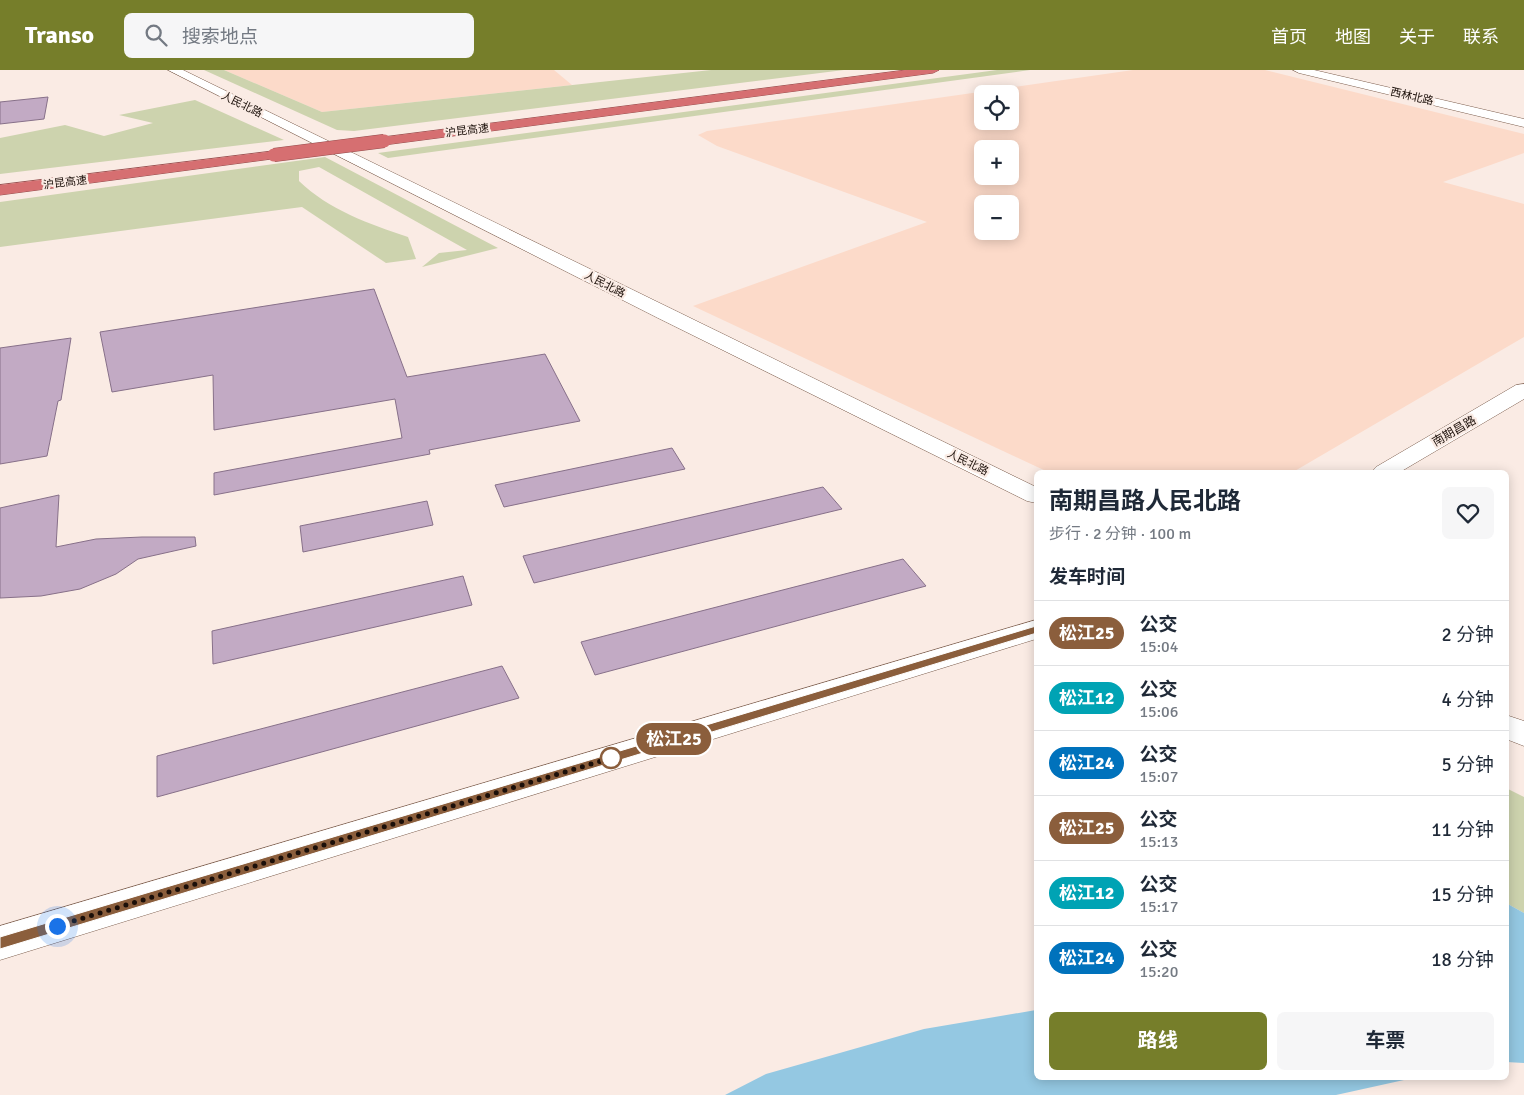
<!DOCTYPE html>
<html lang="zh">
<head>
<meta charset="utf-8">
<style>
  body { margin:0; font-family:Signika,"Noto Sans SC",sans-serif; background:#f6f6f7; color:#1f2937; height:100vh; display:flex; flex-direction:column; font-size:19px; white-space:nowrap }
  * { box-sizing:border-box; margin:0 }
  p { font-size:16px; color:#747a83 }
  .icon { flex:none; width:28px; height:28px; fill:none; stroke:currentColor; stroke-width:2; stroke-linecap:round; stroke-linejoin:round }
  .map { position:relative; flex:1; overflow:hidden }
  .drawer { position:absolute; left:1034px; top:400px; width:475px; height:610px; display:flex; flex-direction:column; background:#fff; border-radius:8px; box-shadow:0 2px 12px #0003 }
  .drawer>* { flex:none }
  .badge { padding:0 10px; border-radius:16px; font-size:18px; line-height:32px }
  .buttons { position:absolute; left:974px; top:15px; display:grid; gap:10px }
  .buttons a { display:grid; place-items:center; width:45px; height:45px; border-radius:8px; background:#fff; box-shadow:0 2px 12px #0003; font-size:25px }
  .you { position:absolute; width:25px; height:25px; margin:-12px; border:4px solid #fff; border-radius:50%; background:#1a73e8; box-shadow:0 0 0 8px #1a73e833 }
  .map>.badge { position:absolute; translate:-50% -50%; box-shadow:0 0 0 2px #fff }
  h2 { padding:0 15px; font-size:19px; line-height:45px }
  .round { display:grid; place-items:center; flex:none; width:52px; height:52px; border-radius:8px; background:#f6f6f7 }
  .head { display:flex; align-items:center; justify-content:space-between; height:85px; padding:0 15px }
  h1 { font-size:24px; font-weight:700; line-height:38px }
  .cta { display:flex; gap:10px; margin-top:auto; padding:10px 15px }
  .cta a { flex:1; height:58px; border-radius:8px; background:#767e2a; color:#fff; font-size:20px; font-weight:700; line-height:58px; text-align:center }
  .cta a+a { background:#f6f6f7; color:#1f2937 }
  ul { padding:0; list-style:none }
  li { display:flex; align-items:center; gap:15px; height:65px; padding:0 15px; border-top:1px solid #e0e1e3 }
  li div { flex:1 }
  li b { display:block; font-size:19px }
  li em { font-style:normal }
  li .badge { min-width:55px; font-weight:700; text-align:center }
  header { display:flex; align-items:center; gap:30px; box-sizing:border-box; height:70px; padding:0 25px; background:#767e2a; color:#fff }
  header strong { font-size:24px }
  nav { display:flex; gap:28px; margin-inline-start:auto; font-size:18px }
  .search { width:350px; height:45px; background:#f6f6f7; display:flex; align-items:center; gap:12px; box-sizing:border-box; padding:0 18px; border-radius:8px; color:#747a83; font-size:19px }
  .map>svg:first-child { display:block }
</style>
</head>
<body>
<header>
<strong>Transo</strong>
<div class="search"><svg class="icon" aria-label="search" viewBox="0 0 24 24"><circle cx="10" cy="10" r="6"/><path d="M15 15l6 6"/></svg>搜索地点</div>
<nav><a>首页</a><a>地图</a><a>关于</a><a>联系</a></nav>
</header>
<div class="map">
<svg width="1524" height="1025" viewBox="0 0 1524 1025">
  <rect width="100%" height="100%" fill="#faebe4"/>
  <g fill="#fcdac9" fill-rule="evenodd">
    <path d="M224,0h330l18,15 -250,27z"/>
    <path d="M1133,0h132l259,64v19l-81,29 81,22v133l-231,135h-245l-355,-166 234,-84 -210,-76 -19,-11 9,-4zM982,24h28v27h-28zM982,79h28v27h-28zM982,134h28v27h-28z"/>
  </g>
  <g fill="#cdd3ae">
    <path d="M204,0h20l98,42 389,-42h133l-490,61 -17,-1z"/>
    <path d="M997,0h33l-642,88 -10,-5z"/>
    <path d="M195,30l89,40 -284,34v-36l65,-13 39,11 49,-13 -34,-8z"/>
    <path d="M325,87l173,91 -76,19 17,-14 28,-3 -148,-83 -20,4v10c30,29 70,43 109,56l8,22 -30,4 -84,-56 -302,40v-45z"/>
    <path d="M1506,718l18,9v116l-18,-10z"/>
  </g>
  <g fill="#94c8e2">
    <path d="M1506,833l18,10v150l-18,-1z"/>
    <path d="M1036,940v68h377l-77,17h-611l41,-21 158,-45z"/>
  </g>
  <g fill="#c2aac4" stroke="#877089">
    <path d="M48,27l-4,22 -44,5v-22z"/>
    <path d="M374,219l33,88 138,-23 35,67 -151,29 1,4 -216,41v-22l188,-35 -7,-39 -181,31 -1,-55 -101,17 -12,-60z"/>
    <path d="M71,268l-10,62 -3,1 -11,55 -47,8v-116z"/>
    <path d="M672,378l13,21 -181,38 -9,-22z"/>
    <path d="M823,417l19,22 -308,74 -11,-27z"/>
    <path d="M59,425l-3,52 40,-8 46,-2h53l1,9 -58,13 -22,15 -36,15 -39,7 -41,2v-90z"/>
    <path d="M427,431l6,24 -130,27 -3,-26z"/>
    <path d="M903,489l23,27 -331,89 -14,-33z"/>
    <path d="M463,506l9,29 -259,59 -1,-33z"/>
    <path d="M502,596l17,32 -362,99v-41z"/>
  </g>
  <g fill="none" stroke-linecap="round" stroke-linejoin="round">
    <defs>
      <path id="tertiary" d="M1293,0h21l210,49v8l-225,-54z"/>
      <g id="secondary">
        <path d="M168,0h15l853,417v16l-9,-2 -369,-183z"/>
        <path d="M1524,314v15l-124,73h-28l4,-5 140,-82z"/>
        <path d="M1036,550v19l-1036,321v-34z"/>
        <path d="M1506,645l18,6v25l-18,-7z"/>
      </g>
      <g id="motorway">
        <path d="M906,0h33l-6,3 -549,72 -7,-4 7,-4z"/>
        <path d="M274,81l7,4 -2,3 -279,37v-10z"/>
      </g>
    </defs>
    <use href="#tertiary" stroke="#7d5f4f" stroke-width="1"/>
    <use href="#secondary" stroke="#7d5f4f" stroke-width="1"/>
    <use href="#motorway" stroke="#954d4d" stroke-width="1"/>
    <use href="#tertiary" fill="#fff" fill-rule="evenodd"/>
    <use href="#secondary" fill="#fff" fill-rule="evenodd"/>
    <use href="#motorway" fill="#d66f71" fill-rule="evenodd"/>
    <defs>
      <path id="motorway-bridge" d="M274,85l110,-14"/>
    </defs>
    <use href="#motorway-bridge" stroke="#954d4d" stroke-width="14" stroke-linecap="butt"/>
    <use href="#motorway-bridge" stroke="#d66f71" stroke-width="13"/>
  </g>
  <path fill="#8b5e3c" stroke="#fff" d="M1036,556l4,1v5l-1040,317v-12z"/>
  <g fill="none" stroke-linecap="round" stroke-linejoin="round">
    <path stroke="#1b0f09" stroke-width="5" stroke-dasharray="0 9" d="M57,856l554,-168"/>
  </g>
  <circle fill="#fff" stroke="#8b5e3c" stroke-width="2.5" cx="611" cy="688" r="10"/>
  <g text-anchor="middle" stroke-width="4.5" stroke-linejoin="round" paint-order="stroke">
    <g font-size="11" fill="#1b0f09" stroke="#faebe4">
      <text transform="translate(1412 26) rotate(13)" y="4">西林北路</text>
      <text transform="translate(242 34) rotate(26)" y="4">人民北路</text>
      <text transform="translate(467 60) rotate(-7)" y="4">沪昆高速</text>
      <text transform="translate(65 112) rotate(-7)" y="4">沪昆高速</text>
      <text transform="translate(605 214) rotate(27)" y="4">人民北路</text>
      <text transform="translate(968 392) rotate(26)" y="4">人民北路</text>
    </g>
    <g font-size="12" fill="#1b0f09" stroke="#faebe4">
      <text transform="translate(1454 361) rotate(-30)" y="4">南期昌路</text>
    </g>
  </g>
</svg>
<div class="buttons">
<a><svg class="icon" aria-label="locate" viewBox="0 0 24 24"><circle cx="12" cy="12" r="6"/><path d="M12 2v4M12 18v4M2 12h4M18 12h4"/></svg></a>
<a>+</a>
<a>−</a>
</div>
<div class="you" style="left:57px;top:856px"></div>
<b class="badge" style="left:674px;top:669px;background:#8b5e3c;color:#fff">松江25</b>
<section class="drawer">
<div class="head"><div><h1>南期昌路人民北路</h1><p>步行 · 2 分钟 · 100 m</p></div><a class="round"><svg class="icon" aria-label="heart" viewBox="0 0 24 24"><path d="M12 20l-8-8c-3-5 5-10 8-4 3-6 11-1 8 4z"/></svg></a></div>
<h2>发车时间</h2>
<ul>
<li><span class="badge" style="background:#8b5e3c;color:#fff">松江25</span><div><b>公交</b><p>15:04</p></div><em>2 分钟</em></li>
<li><span class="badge" style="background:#00a3b4;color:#fff">松江12</span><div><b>公交</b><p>15:06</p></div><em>4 分钟</em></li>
<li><span class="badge" style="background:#0072bc;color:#fff">松江24</span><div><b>公交</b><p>15:07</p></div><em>5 分钟</em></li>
<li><span class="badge" style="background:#8b5e3c;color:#fff">松江25</span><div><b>公交</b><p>15:13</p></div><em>11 分钟</em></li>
<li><span class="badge" style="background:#00a3b4;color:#fff">松江12</span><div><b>公交</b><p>15:17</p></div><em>15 分钟</em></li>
<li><span class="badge" style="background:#0072bc;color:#fff">松江24</span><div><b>公交</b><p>15:20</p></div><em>18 分钟</em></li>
</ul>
<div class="cta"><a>路线</a><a>车票</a></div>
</section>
</div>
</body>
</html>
